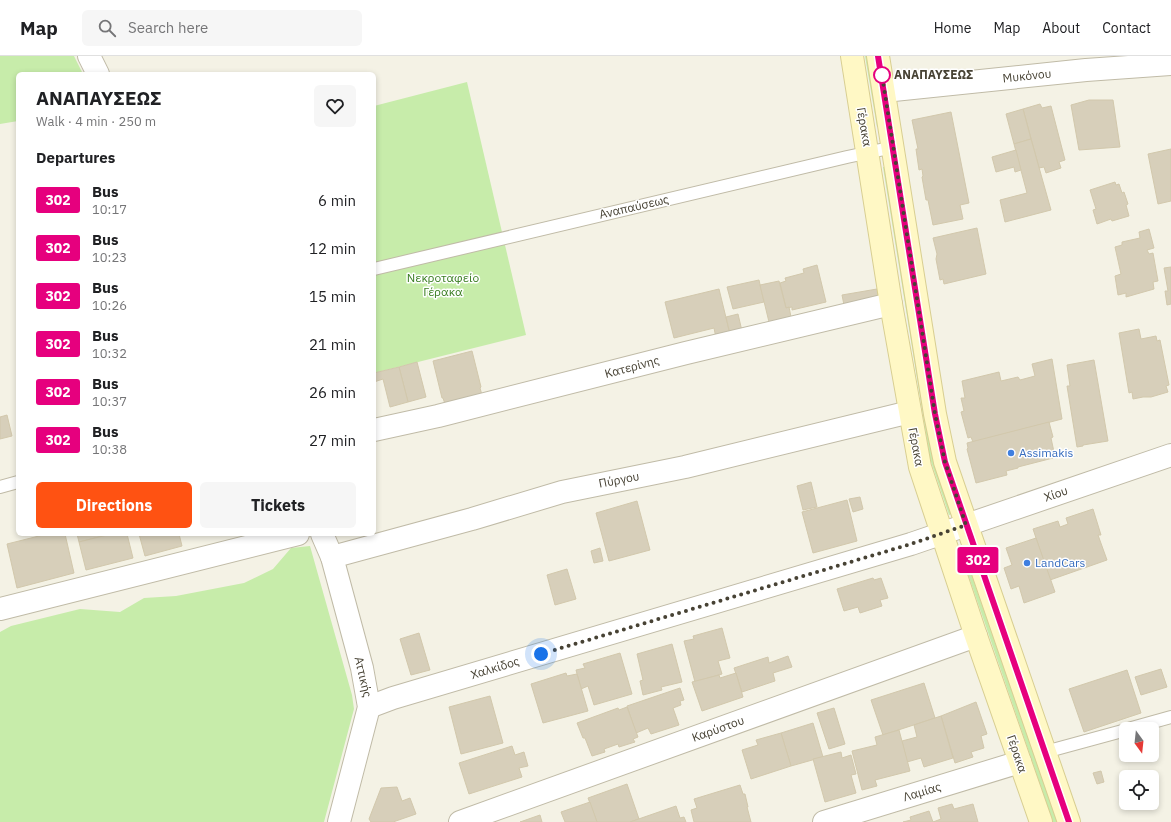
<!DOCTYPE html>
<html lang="en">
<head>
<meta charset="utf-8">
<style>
  body { margin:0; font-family:"IBM Plex Sans",sans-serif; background:#f6f6f6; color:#202124; height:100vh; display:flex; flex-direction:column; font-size:15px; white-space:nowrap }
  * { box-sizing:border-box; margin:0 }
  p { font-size:13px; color:#757577 }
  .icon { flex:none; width:22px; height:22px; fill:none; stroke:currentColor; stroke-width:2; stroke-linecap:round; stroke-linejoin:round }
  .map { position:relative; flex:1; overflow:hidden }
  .details { position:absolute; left:16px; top:16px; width:360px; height:464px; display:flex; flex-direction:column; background:#fff; border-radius:6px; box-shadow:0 2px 6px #0003 }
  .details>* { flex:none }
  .badge { padding:0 8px; border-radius:3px; font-size:14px; line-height:26px }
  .needle { width:26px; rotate:165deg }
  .fabs { position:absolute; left:1119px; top:666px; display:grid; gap:8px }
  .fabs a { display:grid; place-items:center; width:40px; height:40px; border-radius:6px; background:#fff; box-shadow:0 2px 6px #0003; font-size:20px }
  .you { position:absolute; width:20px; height:20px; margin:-10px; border:3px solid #fff; border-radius:50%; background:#1a73e8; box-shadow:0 0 0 6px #1a73e833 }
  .map>.badge { position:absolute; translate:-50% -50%; box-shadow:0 0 0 2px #fff }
  h2 { padding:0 20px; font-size:15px; line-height:36px }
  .round { display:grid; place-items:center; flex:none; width:42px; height:42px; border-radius:6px; background:#f6f6f6 }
  .headline { display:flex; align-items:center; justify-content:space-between; height:68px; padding:0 20px }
  h1 { font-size:19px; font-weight:700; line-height:30px }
  .cta { display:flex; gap:8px; margin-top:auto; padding:8px 20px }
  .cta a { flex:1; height:46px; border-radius:6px; background:#ff5212; color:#fff; font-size:16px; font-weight:700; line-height:46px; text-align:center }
  .cta a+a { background:#f6f6f6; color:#202124 }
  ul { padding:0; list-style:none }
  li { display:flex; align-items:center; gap:12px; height:48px; padding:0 20px }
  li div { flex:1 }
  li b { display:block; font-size:15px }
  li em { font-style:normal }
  li .badge { min-width:44px; font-weight:700; text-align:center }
  header { display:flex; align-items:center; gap:24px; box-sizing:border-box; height:56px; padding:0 20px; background:#fff; border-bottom:1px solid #e0e0e0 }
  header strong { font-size:19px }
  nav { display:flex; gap:22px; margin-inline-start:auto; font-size:14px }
  .search { width:280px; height:36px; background:#f6f6f6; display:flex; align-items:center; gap:10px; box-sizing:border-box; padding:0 14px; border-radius:6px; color:#757577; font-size:15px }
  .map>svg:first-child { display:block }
</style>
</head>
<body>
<header>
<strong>Map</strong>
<div class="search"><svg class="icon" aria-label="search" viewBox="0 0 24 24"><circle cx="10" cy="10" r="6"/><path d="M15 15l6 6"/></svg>Search here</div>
<nav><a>Home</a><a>Map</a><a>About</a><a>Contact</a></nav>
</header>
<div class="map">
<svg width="1171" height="766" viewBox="0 0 1171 766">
  <rect width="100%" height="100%" fill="#f4f2e5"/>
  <g fill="#c7ecaa">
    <path d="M0,0h74l9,18h-65v47l-18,3z"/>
    <path d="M865,0h3l11,70 -2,1z"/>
    <path d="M467,26l59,253 -152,38v-267z"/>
    <path d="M883,111h3l66,347 -3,1 -19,-56z"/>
    <path d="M310,490l42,149 2,14 -30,113h-324v-190l11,-6 69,-17 40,3 24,-14 32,-2 68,-13 29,-14 18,-21z"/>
    <path d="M962,491l95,275h-4l-94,-274z"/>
  </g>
  <g fill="#d7cfba" stroke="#d2c8ac">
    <path d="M1089,44h24l7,47 -41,3 -8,-45z"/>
    <path d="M1040,48l2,4 9,-2 14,54 -6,2 2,6 -15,5 -2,-6 -5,1 -16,-59z"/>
    <path d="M1023,53l8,30 -17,5 -8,-30z"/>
    <path d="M951,56l18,91 -9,2 3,14 -30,6 -5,-25h-2l-4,-23 1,-1 -1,-7 -3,1 -3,-21h2l-6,-29z"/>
    <path d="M1031,83l20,71 -46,12 -5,-22 27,-7 -13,-49z"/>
    <path d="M1171,93v52l-13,3 -10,-50z"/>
    <path d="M1016,94l5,20 -6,2 -1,-5 -18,5 -4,-15z"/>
    <path d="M1115,126l1,3 3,-1 3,9 2,-1 4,12 -2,1 3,11 -17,5 -1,-2 -14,5 -4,-14 3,-1 -6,-19z"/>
    <path d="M977,172l9,46 -42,10 -1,-5 -3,1 -4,-21 1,-5 -4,-16z"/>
    <path d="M1149,173l5,19 -7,2 2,4 4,-1 5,28 -5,1 1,7 -28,8v-4l-8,2 -3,-19 6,-2 -6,-27 7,-2v-3l18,-4 -1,-6z"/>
    <path d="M817,209l9,37 -34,8v-3l-6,1 -6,-25 6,-2 -1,-3 19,-5 -1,-4z"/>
    <path d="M1171,211v37l-4,1 -2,-14h3l-4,-23z"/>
    <path d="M759,224l5,22 -31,7 -6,-22z"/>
    <path d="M779,225l7,27 3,-1 2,10 -22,5 -9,-37z"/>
    <path d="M719,233l11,45 -14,4 -2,-10 -40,10 -9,-36z"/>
    <path d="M877,233l2,8 -35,8 -2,-10z"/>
    <path d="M738,258l4,17 -12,3 -4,-17z"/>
    <path d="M1139,273l2,10 15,-3 1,5 3,-1 9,45 -3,1 2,6 -17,5h-8l-10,2 -1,-7 -3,1 -10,-60z"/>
    <path d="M472,295l9,36 -1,1 2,7 -37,9 -2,-6h-1l-9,-37z"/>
    <path d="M1052,303l10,60 -89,23 -2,-5 -3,1 -7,-26 3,-1 -3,-13h4l-3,-17 37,-9 2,9 17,-4 2,3 15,-4 -3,-12z"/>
    <path d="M1094,304l14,81 -25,4v1l-6,1 -10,-61h3l-3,-21z"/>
    <path d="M417,306l9,35 -18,5 -9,-35z"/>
    <path d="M399,311l9,35 -18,5 -7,-28 -9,3v-9z"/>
    <path d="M7,359l5,21 -12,3v-22z"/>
    <path d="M1049,366l4,15 -2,1 3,14 -2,1 1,5 -35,9v1l-12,3 1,4 -31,8 -9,-34 1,-1 -1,-5z"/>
    <path d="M811,426l6,25 -14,3 -6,-24z"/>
    <path d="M860,441l3,12 -10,3 -4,-13z"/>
    <path d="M847,444l10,41 -44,12 -11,-41z"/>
    <path d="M637,445l13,49 -41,11 -13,-48z"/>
    <path d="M1093,453l8,26h-3l9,25 -57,20 -17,-51 25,-8 2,6 8,-3 -2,-6z"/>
    <path d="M47,478h18l9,39 -57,15 -10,-44z"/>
    <path d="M77,478h34l-32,8z"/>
    <path d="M111,478h16l6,24 -47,12 -7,-28z"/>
    <path d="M139,478h40l3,12 -37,10z"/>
    <path d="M1036,482l19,54 -31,11 -5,-17 -8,3 -7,-21 8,-3 -6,-17z"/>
    <path d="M600,492l3,13 -9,2 -3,-12z"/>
    <path d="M567,513l9,30 -21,6 -8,-30z"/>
    <path d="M873,522l1,2 7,-2 7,20 -8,2 2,6 -22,7 -2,-6 -14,4 -7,-22z"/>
    <path d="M722,572l8,30 -12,3 4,13 -27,8 -11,-41 10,-2 -1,-3z"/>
    <path d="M419,577l11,37 -19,5 -11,-36z"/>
    <path d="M672,588l10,38 -21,5 1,3 -19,5 -3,-14 3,-1 -6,-26z"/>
    <path d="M620,597l12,41 -38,11 -6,-19 -7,3 -5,-19 9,-2 -2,-4z"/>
    <path d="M788,600l4,11 -19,6 2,8 -33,11 -8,-24 34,-11 1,6z"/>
    <path d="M1161,613l6,18 -26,8 -6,-18z"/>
    <path d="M1127,614l14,43 -57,19 -15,-43z"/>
    <path d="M566,617l1,3 10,-2 11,37 -45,12 -12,-39z"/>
    <path d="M736,617l7,24 -41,14 -10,-29 27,-7 1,3z"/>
    <path d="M924,627l11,35 -52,17 -12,-35z"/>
    <path d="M680,632l4,12 -4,1 1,4 -8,3 6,17 -28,9 -3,-6 -12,5 -9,-27z"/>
    <path d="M490,640l13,47 -42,11 -12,-47z"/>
    <path d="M976,646l11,32 -6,2 3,12 -13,4 2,5 -18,6 -14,-47z"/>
    <path d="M627,651l11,30 -5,2 2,3 -16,5 -1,-3 -14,5 1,3 -13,4 -7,-18h-2l-6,-15 41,-15 1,2z"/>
    <path d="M834,652l11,36 -16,5 -12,-36z"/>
    <path d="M941,660l12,42 -29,9 -3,-9 -14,4 -5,-21 15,-4 -3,-12z"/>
    <path d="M813,667l10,34 -32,9 -10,-33z"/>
    <path d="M899,674l11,41 -35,9 2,6 -15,4 -10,-39 25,-6 -2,-8z"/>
    <path d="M781,677l10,33 -40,13 -9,-29 16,-5 -2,-5z"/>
    <path d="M512,690l3,9 9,-3 4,14 -9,2 3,9 -53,17 -10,-31z"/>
    <path d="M841,696l1,6 9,-3 5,19 -5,1 5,18 -31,9 -12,-43z"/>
    <path d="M1101,715l3,11 -7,2 -4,-11z"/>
    <path d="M627,728l12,35 -9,3h-33l-9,-24z"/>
    <path d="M740,729l3,9h2l3,13h-1l4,15h-57l-3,-12 6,-2 -3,-9z"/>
    <path d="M397,731l5,14 8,-3 6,16 -23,8h-22l-2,-3 12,-31z"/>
    <path d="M590,746l7,20h-32l-4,-10z"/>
    <path d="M952,748l2,5 19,-5 5,18h-45l8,-3 -3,-11z"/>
    <path d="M676,750l4,12 4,-1 2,5h-56z"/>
    <path d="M929,755l4,11h-30l8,-2 -1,-3z"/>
    <path d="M540,759l2,7h-22z"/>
  </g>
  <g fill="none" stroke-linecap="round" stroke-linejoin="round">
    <defs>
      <g id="lane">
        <path d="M374,213l473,-112 47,-10"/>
        <path d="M0,431l18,-5"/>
        <path d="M1128,673l43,-12"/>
        <path d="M1045,696l81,-22"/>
      </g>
      <g id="street">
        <path d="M89,0l9,18"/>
        <path d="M884,35l202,-21 85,-6"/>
        <path d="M374,374l64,-14 248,-63 205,-49"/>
        <path d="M322,478l10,23 30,111 7,39 -30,115"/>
        <path d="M332,501l140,-38 90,-27 123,-25 225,-55"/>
        <path d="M0,553l298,-75"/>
        <path d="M369,651l24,-9 518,-154 260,-89"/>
        <path d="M460,766l516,-186"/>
        <path d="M824,766l196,-60"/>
      </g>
      <g id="secondary">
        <path d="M852,0l39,248 29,163 56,169 65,186"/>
        <path d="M878,0l57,358 10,48 124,360"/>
      </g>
    </defs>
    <use href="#lane" stroke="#c0bba7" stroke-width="14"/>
    <use href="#street" stroke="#c0bba7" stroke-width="24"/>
    <use href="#secondary" stroke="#d8ce91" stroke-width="24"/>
    <use href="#lane" stroke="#fff" stroke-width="12"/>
    <use href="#street" stroke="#fff" stroke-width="22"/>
    <use href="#secondary" stroke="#fff8c5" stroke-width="22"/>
  </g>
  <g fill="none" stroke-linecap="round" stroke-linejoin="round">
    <defs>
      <path id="line" d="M878,0l57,358 10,48 124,360"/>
    </defs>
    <use href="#line" stroke="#fff" stroke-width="9"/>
    <use href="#line" stroke="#e6007e" stroke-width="6"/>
    <path stroke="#474234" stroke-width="4" stroke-dasharray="0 7.2" d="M541,598l370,-110 55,-19 -21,-63 -10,-48 -53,-339"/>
  </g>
  <circle fill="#fff" stroke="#e6007e" stroke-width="2" cx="882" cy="19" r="8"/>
  <g fill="#3f7fe0" stroke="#fff" stroke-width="1.5">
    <circle cx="1011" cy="397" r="4"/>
    <circle cx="1027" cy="507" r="4"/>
  </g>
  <g text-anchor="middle" stroke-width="3" stroke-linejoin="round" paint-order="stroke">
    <g font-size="12" font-weight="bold" fill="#474234" stroke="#fff" text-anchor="start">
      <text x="894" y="23">ΑΝΑΠΑΥΣΕΩΣ</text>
    </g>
    <g font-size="12" fill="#474234" stroke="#fff">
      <text transform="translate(1027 20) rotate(-6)" y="4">Μυκόνου</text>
      <text transform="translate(864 71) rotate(80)" y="4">Γέρακα</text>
      <text transform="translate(634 151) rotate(-13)" y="4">Αναπαύσεως</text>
      <text transform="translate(632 311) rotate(-15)" y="4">Κατερίνης</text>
      <text transform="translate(916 391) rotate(79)" y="4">Γέρακα</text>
      <text transform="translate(619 424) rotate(-11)" y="4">Πύργου</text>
      <text transform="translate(1056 438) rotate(-19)" y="4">Χίου</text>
      <text transform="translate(495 612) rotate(-17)" y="4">Χαλκίδος</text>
      <text transform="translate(363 621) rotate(77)" y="4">Αττικής</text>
      <text transform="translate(718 673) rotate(-20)" y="4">Καρύστου</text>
      <text transform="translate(1017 698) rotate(71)" y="4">Γέρακα</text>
      <text transform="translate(922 736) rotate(-17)" y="4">Λαμίας</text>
    </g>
    <g font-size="12" fill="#3a7e22" stroke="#fff">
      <text x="443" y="226">Νεκροταφείο<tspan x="443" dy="14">Γέρακα</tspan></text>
    </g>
    <g font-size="12" fill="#366cbe" stroke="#fff" text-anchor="start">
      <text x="1019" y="401">Assimakis</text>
      <text x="1035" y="511">LandCars</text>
    </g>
  </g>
</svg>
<div class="fabs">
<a><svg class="needle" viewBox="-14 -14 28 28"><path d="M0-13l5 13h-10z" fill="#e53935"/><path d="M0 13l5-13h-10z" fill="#757577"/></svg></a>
<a><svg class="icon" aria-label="locate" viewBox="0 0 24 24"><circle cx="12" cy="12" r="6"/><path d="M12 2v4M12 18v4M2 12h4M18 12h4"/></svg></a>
</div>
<div class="you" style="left:541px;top:598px"></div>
<b class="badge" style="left:978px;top:504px;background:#e6007e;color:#fff">302</b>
<section class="details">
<div class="headline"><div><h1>ΑΝΑΠΑΥΣΕΩΣ</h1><p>Walk · 4 min · 250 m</p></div><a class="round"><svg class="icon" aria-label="heart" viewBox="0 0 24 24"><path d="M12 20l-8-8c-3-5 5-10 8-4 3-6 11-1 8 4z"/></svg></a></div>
<h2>Departures</h2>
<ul>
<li><span class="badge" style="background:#e6007e;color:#fff">302</span><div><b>Bus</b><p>10:17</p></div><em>6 min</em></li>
<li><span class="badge" style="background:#e6007e;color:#fff">302</span><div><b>Bus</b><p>10:23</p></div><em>12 min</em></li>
<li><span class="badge" style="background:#e6007e;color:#fff">302</span><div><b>Bus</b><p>10:26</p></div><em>15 min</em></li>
<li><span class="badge" style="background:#e6007e;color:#fff">302</span><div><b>Bus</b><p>10:32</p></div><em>21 min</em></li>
<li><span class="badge" style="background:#e6007e;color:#fff">302</span><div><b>Bus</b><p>10:37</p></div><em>26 min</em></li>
<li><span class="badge" style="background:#e6007e;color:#fff">302</span><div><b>Bus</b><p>10:38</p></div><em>27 min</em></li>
</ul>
<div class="cta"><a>Directions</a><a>Tickets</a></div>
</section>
</div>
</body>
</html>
